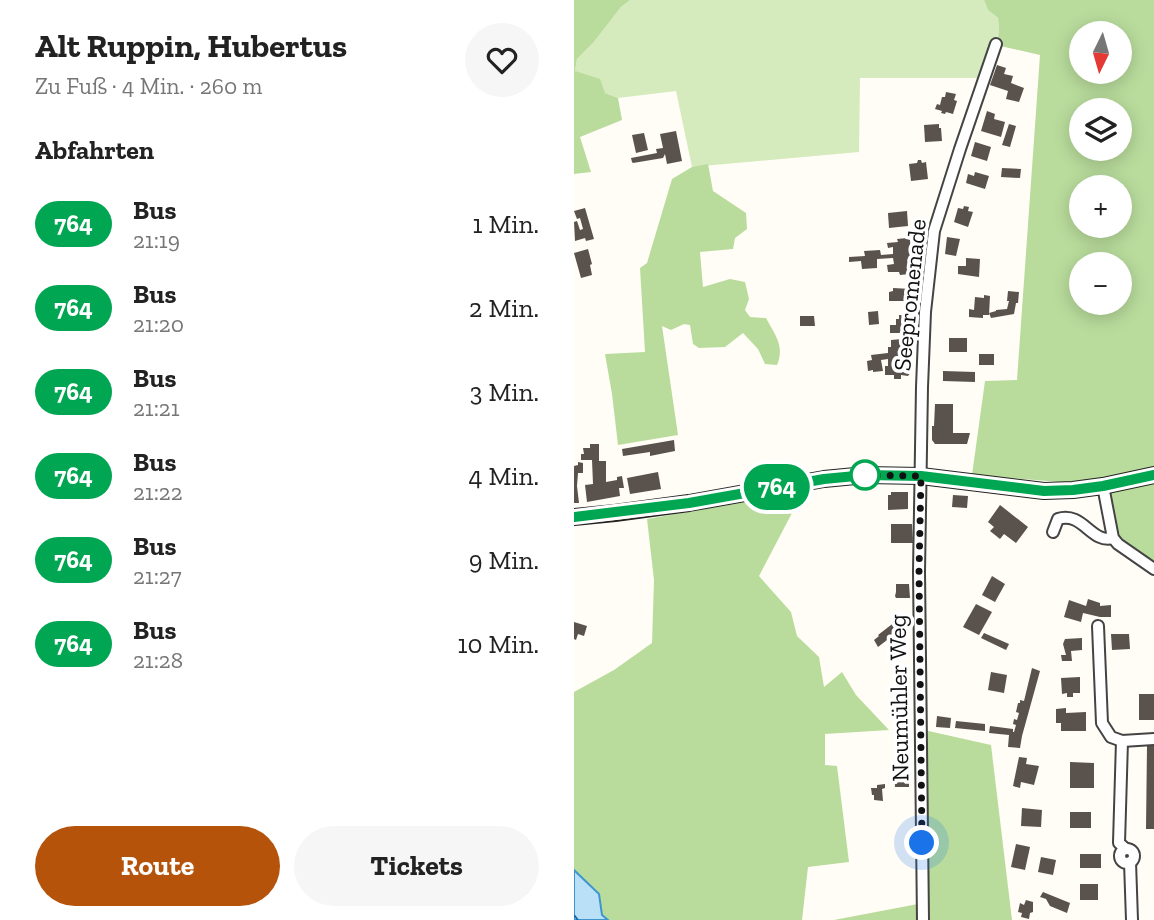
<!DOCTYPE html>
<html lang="de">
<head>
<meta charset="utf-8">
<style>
  body { margin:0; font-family:"Zilla Slab",serif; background:#f6f6f6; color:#222; height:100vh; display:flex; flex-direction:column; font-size:26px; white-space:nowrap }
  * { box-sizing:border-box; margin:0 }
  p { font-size:23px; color:#767676 }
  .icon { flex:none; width:38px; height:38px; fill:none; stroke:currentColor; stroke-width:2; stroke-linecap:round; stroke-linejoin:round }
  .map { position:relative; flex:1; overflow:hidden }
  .panel { display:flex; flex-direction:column; background:#fff; width:574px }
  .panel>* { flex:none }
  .badge { padding:0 14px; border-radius:23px; font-size:24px; line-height:46px }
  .needle { width:46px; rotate:185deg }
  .controls { position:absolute; left:495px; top:21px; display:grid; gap:14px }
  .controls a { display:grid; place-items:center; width:63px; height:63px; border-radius:50%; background:#fff; box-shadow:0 4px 18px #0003; font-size:35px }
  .you { position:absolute; width:35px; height:35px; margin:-18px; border:5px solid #fff; border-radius:50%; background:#1a73e8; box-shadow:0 0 0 10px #1a73e833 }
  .map>.badge { position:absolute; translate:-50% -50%; box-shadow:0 0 0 4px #fff }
  h2 { padding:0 35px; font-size:26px; line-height:63px }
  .round { display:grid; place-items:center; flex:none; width:74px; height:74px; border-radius:37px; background:#f6f6f6 }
  .overview { display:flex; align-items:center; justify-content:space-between; height:119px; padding:0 35px }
  h1 { font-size:33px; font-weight:800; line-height:52px }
  .primary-button { display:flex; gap:14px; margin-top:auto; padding:14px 35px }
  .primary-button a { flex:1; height:80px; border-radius:42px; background:#b45309; color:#fff; font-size:28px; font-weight:800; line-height:80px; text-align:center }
  .primary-button a+a { background:#f6f6f6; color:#222 }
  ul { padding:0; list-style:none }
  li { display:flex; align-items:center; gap:21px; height:84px; padding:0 35px }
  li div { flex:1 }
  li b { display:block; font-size:26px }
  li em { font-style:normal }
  li .badge { min-width:77px; font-weight:700; text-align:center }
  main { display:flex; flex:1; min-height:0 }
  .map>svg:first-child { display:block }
</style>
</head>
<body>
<main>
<section class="panel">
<div class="overview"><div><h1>Alt Ruppin, Hubertus</h1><p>Zu Fuß · 4 Min. · 260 m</p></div><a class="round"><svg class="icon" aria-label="heart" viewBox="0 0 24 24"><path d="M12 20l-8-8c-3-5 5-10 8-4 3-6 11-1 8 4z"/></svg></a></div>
<h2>Abfahrten</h2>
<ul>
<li><span class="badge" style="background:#00a651;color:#fff">764</span><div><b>Bus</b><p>21:19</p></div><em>1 Min.</em></li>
<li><span class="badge" style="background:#00a651;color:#fff">764</span><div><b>Bus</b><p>21:20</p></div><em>2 Min.</em></li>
<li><span class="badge" style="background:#00a651;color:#fff">764</span><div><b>Bus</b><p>21:21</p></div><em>3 Min.</em></li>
<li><span class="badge" style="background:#00a651;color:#fff">764</span><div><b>Bus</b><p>21:22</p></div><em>4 Min.</em></li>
<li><span class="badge" style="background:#00a651;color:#fff">764</span><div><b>Bus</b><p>21:27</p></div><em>9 Min.</em></li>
<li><span class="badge" style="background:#00a651;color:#fff">764</span><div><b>Bus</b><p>21:28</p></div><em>10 Min.</em></li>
</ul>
<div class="primary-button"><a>Route</a><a>Tickets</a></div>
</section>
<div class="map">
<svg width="580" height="920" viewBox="0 0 580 920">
  <rect width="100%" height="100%" fill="#fffdf5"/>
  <path fill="#d5ebbd" d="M56,0h354l4,10 10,8 1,13 -15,47h-124l-1,74 -167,15 -16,-76 -58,7 -13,-5 -30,-22 2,-12 16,-16 28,-36z"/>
  <g fill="#b9dc9c" fill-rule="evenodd">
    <path d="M0,0h56l-9,7 -28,36 -16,16 -2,12 25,8 5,14 13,5 4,22 -42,17 11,35 -17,2z"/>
    <path d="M410,0h170v567l-34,-25 -8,-13 -2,-48 -37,2 -101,-8 13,-94 32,-1 23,-325 -44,-10 3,-14 -1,-13 -10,-8zM508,33h38v39h-38zM508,110h38v39h-38zM508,187h38v39h-38zM508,264h38v39h-38z"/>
    <path d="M134,164l5,27 33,22 1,16 -12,9 -2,11 -33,3 3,35 27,-8 15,3 4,17 -4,11 5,7 16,1c9,17 19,28 11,47l-12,-1 -7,-15 -15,-16 -18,14 -26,1 -6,-4 -3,-19 -6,-1 -13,6 -9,-4 16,109 -60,10 -6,-51 -7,-40 40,-2 -5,-84 7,-5 25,-84 20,-12z"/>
    <path d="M229,492l-44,84 32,36 6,24 22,21 5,30 18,-15 14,23 33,35 -64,4v31l12,1 12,96 -41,5 -6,53h-194l-6,-5 -3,-22 -25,-23v-178l40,-22 38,-27 2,-63 -7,-61z"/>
    <path d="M350,730l67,15 21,175h-178l89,-17z"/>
  </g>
  <path fill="#b9e0f7" stroke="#3f96cf" stroke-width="2" d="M0,870l25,24 3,21 6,5h-34z"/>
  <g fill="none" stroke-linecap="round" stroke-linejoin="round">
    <path stroke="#1768a6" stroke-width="2" stroke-dasharray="9 7" stroke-linecap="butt" d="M0,915l4,5"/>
  </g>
  <g fill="#5a524d">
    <path d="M423,65l9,3 -2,6 9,2 -2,7 13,5 -5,14 -13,-3 2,-8 -18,-6z"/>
    <path d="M372,92l10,2 -2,6 3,1 -4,13 -7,-2 -1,2 -4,-1 1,-2 -7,-2 2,-5 3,1 2,-8h3z"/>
    <path d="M413,111l8,3 -1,5 11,3 -4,15 -20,-6z"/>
    <path d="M365,124v4h2l1,13 -17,1 -1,-17z"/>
    <path d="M435,124l7,2 -6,21 -8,-2z"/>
    <path d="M102,131l6,30 -15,3 -2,-10 -2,4 -30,5 -1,-1 -1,-4 26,-5 -1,-4 7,-1 -3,-14z"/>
    <path d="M70,133l4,17 -12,3 -4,-18z"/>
    <path d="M401,142l16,5 -4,14 -16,-5z"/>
    <path d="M344,160h3l1,3 4,-1 2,17 -17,2 -2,-17 8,-1z"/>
    <path d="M428,168l19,1 -1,9 -19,-1z"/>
    <path d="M401,172l14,4 -4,13 -19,-6 2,-9 6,2z"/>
    <path d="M390,206l5,1 -1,4 5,1 -5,15 -14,-5 4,-14 5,1z"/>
    <path d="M11,208l9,31 -8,2 -1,-3 -10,3 -1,-19 3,-1 3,9 3,-1 -3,-11 -3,1 -3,-8z"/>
    <path d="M333,211l1,15 -19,2 -1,-15z"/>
    <path d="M373,237l13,2 -4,17 -11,-2z"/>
    <path d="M323,239l10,-1 3,2 2,32 -2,2 -10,1 -1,-3h-11l-1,-7 7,-1 -1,-6 -16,1v9l-15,1 -1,-8 -12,1v-5l16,-1 -1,-5 16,-1 1,5 12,-1v-7l-5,1 -1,-5 11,-1z"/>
    <path d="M14,249l4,15 -2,1 2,10 -11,3 -7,-25z"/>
    <path d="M392,258l14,1 -1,18 -21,-3v-8h8z"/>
    <path d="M319,288l18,1v12h-22v-9l4,-1z"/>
    <path d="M434,291l11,1 -1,11h-2l-2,11 -23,4 -2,-5 7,-2v-1l11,-1 2,-8h-2z"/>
    <path d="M410,295l6,1 -1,19h-6v3l-14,-1v-8l5,1 1,-13 9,1z"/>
    <path d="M304,311l1,13 -10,1 -1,-13z"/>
    <path d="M325,315h8v4h4v14h-21v-8h6v-6h3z"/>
    <path d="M226,316h14l1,10h-15z"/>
    <rect x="375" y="338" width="18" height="14"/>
    <path d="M328,339v3h8l-2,26 2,1v4l-2,3 -7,-1v4h-7v-4h-9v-9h3v-7l-7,1 2,11 -10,1v-2l-5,1 -1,-10 5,-1 -1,-5 17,-2v-6h3v-7z"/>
    <rect x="405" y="354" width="15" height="11"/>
    <path d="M369,371l32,1v10l-32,-1z"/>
    <path d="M361,404h18v29h17l-3,11h-32l-3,-4v-14h2z"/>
    <path d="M100,440l1,11 -25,5v-4l-27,4 -1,-7z"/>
    <path d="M16,444h9v17h7v21l11,-2v-3l5,-1 2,12h-5l1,8 -33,6 -2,-17 8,-1 -1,-24h-11v-6h3l-1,-6h7z"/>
    <path d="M4,462l5,1v10h-5l-1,13 2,17h-5v-37l4,-1z"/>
    <path d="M84,472l3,17 -31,5 -3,-16z"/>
    <path d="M317,492h17v17l-20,1v-15h3z"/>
    <path d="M379,495l15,1 -1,12 -15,-1z"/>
    <path d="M426,505l28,22 -12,16 -12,-9 -4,5 -10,-8 4,-4 -6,-5z"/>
    <path d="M317,524h21l1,19h-22z"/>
    <path d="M418,576l13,8 -10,18 -13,-7z"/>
    <path d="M322,584h13l1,14h-14l-1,-2 1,-4z"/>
    <path d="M514,599l12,4v3l11,-1v12h-11l-17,-4 -2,9 -17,-5 5,-17 17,6z"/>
    <path d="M402,604l16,8 -13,23 -16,-8z"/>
    <path d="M326,618v12l-22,17 -4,-7 5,-4 -1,-1z"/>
    <path d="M0,622l13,4 -3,10 -6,-2 -2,6 -2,-1z"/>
    <path d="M410,633l25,11 -3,6 -25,-12z"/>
    <path d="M537,634h18l1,15 -18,1z"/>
    <path d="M508,638v12l-11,1 1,10h-10l-1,-6h5l-3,-11 2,-5z"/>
    <path d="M458,668l8,3 -18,65 -2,12 -12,-1 1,-12 -20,-2 1,-7 23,3v3h1l2,-7 -3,-1 1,-5 3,1 2,-7 -3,-1 2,-9h2v-3l4,1z"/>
    <path d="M417,672l16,3 -3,18 -16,-3z"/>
    <path d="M506,677v16h-7v4h-6v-4l-5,1 -1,-16z"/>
    <rect x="565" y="694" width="15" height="26"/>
    <path d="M492,708v5l20,-1v19h-25v-8h-5v-14z"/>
    <path d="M363,716l14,2 -1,10 -14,-1z"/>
    <path d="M382,721l29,3v7l-30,-3z"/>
    <path d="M573,746h7v83h-8z"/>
    <path d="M445,757l8,1 -1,6 13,2 -5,19 -13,-3 -1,6 -7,-2z"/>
    <path d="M496,762l24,1v25h-24z"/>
    <path d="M320,766h15v21h-14z"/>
    <path d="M311,784v4l-3,1 1,12 -9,-1v-5h-2l-1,-7h6v-3z"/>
    <path d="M448,808l20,2 -1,17 -20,-1z"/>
    <rect x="496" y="812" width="21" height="16"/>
    <path d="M442,844l14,3 -5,23 -14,-3z"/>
    <rect x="506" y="854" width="21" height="14"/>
    <path d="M467,857l15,3 -3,15 -15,-3z"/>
    <rect x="506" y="884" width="18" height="16"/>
    <path d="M469,892l27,11 -3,10 -17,-7 -4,-7 -6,-2z"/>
    <path d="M452,900l7,2v10l-3,1 -1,6 -8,-2 1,-4 -4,-1 2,-9 4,2z"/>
  </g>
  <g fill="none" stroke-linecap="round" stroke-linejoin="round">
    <defs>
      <g id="minor">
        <path d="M529,486l10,52 5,6 36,25"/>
        <path d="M479,532l5,-13c25,-8 33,25 55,19"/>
        <path d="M524,626l4,97 9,14 11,4 32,-2"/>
        <path d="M548,741l-3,102 7,6"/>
        <circle cx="553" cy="856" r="7"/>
        <path d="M556,862l2,58"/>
        <path d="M349,920l-4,-348 3,-185 3,-75 9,-81 26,-82 36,-105"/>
      </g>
      <path id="major" d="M0,517l41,-4 74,-10 135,-24 42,-4 55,1 123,15 29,-1 30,-4 51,-11"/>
    </defs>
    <use href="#minor" stroke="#444" stroke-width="14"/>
    <use href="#major" stroke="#222" stroke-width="18"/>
    <use href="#minor" stroke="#fff" stroke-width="10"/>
    <use href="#major" stroke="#f9d66b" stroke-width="14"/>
  </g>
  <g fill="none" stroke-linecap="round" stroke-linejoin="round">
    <defs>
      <path id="line" d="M0,517l115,-14 135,-24 42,-4 55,1 123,15 29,-1 30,-4 51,-11"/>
    </defs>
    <use href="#line" stroke="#fff" stroke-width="16"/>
    <use href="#line" stroke="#00a651" stroke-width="10"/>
    <path stroke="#111" stroke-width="7" stroke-dasharray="0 12.6" d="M291,475l56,1 -2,96 3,271"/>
  </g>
  <circle fill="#fff" stroke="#00a651" stroke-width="3.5" cx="291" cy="475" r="14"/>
  <g text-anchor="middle" stroke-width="7" stroke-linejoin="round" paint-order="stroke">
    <g font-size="24" fill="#111" stroke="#fff">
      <text transform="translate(336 295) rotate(-84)" y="8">Seepromenade</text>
      <text transform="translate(325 698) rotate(-91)" y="8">Neumühler Weg</text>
    </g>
  </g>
</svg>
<div class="controls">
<a><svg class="needle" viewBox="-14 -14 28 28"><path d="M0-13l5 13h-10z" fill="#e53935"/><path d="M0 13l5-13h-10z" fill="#767676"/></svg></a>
<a><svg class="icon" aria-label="layers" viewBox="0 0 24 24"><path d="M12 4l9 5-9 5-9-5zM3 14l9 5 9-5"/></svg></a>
<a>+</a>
<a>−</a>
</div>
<div class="you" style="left:348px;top:843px"></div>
<b class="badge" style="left:203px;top:487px;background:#00a651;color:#fff">764</b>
</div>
</main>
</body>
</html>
